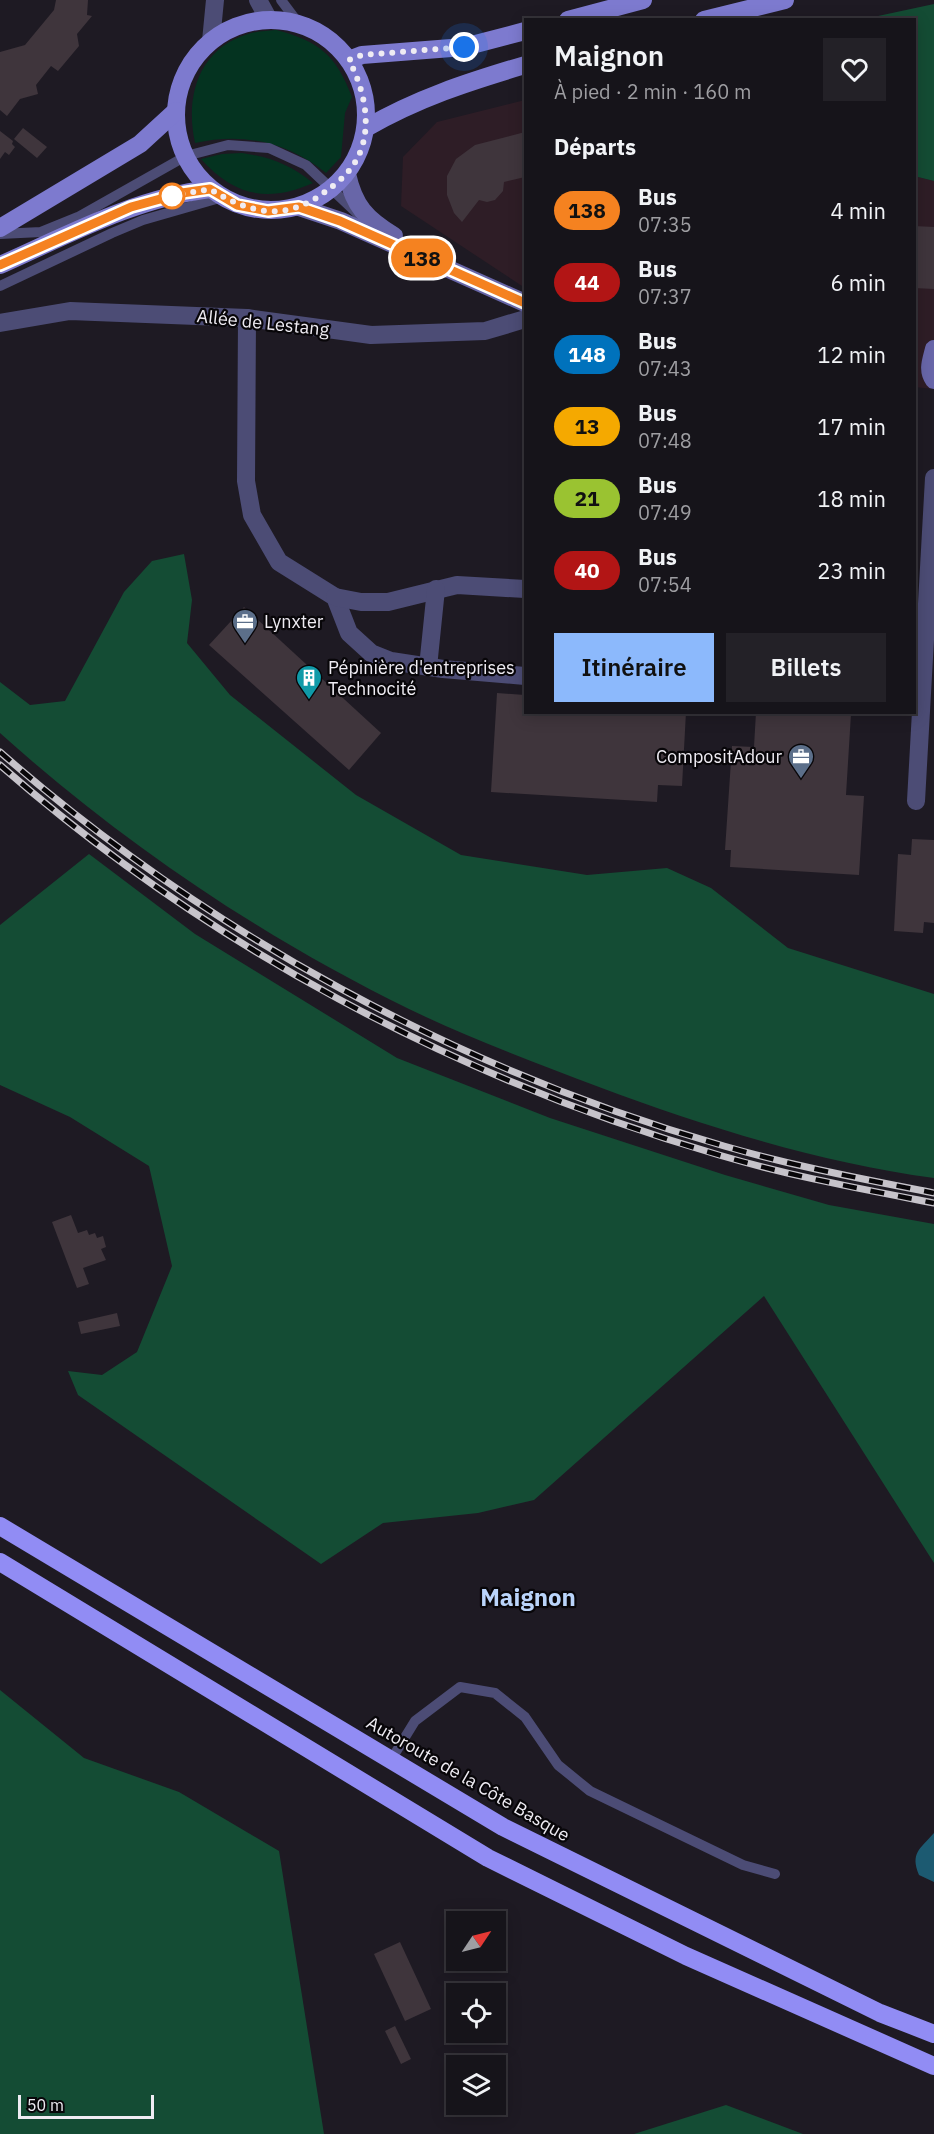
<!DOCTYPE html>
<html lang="fr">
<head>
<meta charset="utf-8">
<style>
  body { margin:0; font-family:"IBM Plex Sans",sans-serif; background:#232127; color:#f1f3f6; height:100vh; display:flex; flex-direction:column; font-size:22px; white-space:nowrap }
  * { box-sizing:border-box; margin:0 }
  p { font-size:20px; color:#9e9ea2 }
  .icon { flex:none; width:33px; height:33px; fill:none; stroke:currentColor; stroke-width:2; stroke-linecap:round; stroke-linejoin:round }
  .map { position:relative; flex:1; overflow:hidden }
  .side { position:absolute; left:524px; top:18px; width:392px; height:696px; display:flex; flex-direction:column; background:#16141a; border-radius:0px; box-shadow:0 3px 15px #0003,0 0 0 2px #353339 }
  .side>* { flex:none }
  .badge { padding:0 12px; border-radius:20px; font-size:21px; line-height:39px }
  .needle { width:39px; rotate:55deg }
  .tools { position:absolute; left:446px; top:1911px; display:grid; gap:12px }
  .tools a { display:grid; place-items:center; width:60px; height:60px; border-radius:0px; background:#16141a; box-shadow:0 3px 15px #0003,0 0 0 2px #353339; font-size:30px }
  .scale { position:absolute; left:18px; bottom:15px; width:136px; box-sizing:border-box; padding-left:6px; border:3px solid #efecf3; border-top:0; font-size:16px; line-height:21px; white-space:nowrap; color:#efecf3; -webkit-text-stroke:4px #080609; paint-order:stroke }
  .you { position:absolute; width:30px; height:30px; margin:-15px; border:4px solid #fff; border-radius:50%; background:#1a73e8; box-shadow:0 0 0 9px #1a73e833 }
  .map>.badge { position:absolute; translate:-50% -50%; box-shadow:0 0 0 3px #fff }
  h2 { padding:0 30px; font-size:22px; line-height:54px }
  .round { display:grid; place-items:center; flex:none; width:63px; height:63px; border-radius:0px; background:#232127 }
  .summary { display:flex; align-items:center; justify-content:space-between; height:102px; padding:0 30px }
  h1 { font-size:28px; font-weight:600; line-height:45px }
  .cta { display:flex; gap:12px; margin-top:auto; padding:12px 30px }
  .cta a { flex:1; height:69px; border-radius:0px; background:#8cb9fc; color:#111; font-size:24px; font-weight:600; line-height:69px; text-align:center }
  .cta a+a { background:#232127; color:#f1f3f6 }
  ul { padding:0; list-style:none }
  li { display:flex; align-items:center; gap:18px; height:72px; padding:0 30px }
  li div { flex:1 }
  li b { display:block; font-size:22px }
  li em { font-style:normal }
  li .badge { min-width:66px; font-weight:700; text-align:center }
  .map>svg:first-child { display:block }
</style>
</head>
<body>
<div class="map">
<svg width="934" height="2134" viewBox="0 0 934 2134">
  <rect width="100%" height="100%" fill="#1e1a23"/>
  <g fill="#2e1d26">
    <path d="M525,100v188l-124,-82 2,-49 34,-35z"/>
    <path d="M914,176l20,5v208l-20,-2z"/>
  </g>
  <g fill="#043320">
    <path d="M276,30c43,11 60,25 76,67l-7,16 -4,44 -15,16c-39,-31 -83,-41 -131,-30 -10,-46 3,-94 53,-109 9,-3 19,-3 28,-4z"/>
    <path d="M242,153c28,4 49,12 71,30 -45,20 -79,13 -112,-24l21,-5z"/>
  </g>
  <g fill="#144c34">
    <path d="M934,4v177l-20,-5v-156l-50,-1z"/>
    <path d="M184,554l8,46 -5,43 43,52 126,100 105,60 126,20 80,-7 44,20 77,60 146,46v184c-113,-15 -228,-51 -335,-91 -63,-24 -128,-48 -190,-78 -146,-71 -288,-167 -409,-276v-51l30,23 35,-4 59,-109 28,-31z"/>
    <path d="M89,854l106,80 202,124 153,60 175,57 104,30 105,19v339l-170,-267 -230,204 -56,13 -95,10 -62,41 -243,-169 -10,-24 34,4 35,-23 35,-86 -23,-100 -79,-49 -70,-32v-160z"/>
    <path d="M0,1690l84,68 95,34 100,59 45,283h-324z"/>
    <path d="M726,2105l77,29h-169z"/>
  </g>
  <path fill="#1c5a71" d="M934,1833v49l-15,-7c-9,-22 1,-26 15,-42z"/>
  <g fill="#3f353c">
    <path d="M56,0h32l-1,15 5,1 -15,18 2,12 -21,25 -7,-5 -15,19 2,9 -18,5 -13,17 -7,-6v-58l25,-7 29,-35z"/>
    <path d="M23,128l24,19 -10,11 -23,-19z"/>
    <path d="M0,131l13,10 -1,3 3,3 -6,8 -4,-3 -5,7z"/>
    <path d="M525,132v45l-21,5 -1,9 -8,9 -8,2 -8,-2 -17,22 -8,-9 -7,-18v-19l9,-17 19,-14z"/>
    <path d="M914,226l20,1v62l-20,-1z"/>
    <path d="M244,607l137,126 -32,37 -140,-125z"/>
    <path d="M497,693l28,2v17h161l-4,74 -24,-1 -1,17 -166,-10z"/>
    <path d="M756,712l95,2 -5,81 18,1 -5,79 -129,-8 1,-17h-6l7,-104 22,1z"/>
    <path d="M912,839l22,1v83l-10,-1 -1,11 -29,-2 4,-77 13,1z"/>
    <path d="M71,1215l7,18 9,-3 2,5 6,-2 2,5 6,-2 3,11 -5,2 5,11 -23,8 6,16 -12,4 -25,-66z"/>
    <path d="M117,1313l3,13 -39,8 -3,-12z"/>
    <path d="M400,1942l31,67 -26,12 -31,-67z"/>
    <path d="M395,2026l16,33 -10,5 -16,-33z"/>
  </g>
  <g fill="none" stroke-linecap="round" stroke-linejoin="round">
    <g stroke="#4c4c75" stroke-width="10">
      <path d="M281,0l18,24"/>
      <path d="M0,234l41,-2 37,-15 108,-61 42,-11 41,3 37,17 52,49"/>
      <path d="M0,286l112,-53 31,-13 80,-23"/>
      <path d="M391,1760l24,-39 45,-34 35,6 30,24 33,48 32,26 153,74 32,9"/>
    </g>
    <g stroke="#4c4c75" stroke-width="18">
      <path d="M247,318l-1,163 6,34 27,47 56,35 14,36 22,20 20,8 52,8 82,7"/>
      <path d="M0,323l70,-12 177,7 124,17 114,-4 40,-12"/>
      <path d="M335,597l26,5h27l69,-17 68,4"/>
      <path d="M428,667l8,-78"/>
      <path d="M916,801l18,-323"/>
    </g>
    <g stroke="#4c4c75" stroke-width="18">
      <path d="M258,0l11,20"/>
      <path d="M211,41l4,-41"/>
    </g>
    <g stroke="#6866a8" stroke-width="18">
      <path d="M347,174c7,32 19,45 47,62"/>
      <path d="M299,207l42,14 184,82"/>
      <path d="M934,349c-3,12 -7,21 0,31"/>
    </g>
    <g stroke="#7d7acf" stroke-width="18">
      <path d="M568,20l75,-20"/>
      <path d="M704,20l81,-20"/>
      <circle cx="271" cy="115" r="95"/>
      <path d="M349,60l13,-5 102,-8 61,-16"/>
      <path d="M366,128c52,-30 102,-46 159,-63"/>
      <path d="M0,228l140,-84 36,-33"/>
      <path d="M0,265c68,-30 135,-67 210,-76"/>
    </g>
    <g stroke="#918cf4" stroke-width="18">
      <path d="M0,1526l503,301 377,186 54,21"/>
      <path d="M0,1562l488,296 198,98 248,110"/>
    </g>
    <defs>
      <g id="rail">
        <path d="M0,752c207,181 459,318 724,394 69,20 139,33 210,47"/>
        <path d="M0,765c206,180 457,314 719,390 71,21 143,34 215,48"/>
      </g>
    </defs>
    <use href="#rail" stroke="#c6c3ca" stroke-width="7"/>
    <use href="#rail" stroke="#080609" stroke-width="4.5" stroke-dasharray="14" stroke-linecap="butt"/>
  </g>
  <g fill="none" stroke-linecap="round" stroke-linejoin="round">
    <defs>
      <path id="line" d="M0,265l131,-58 51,-14 28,-4 27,16 31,6 31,-4 41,14 185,82"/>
    </defs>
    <use href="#line" stroke="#fff" stroke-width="14"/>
    <use href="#line" stroke="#f58220" stroke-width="9"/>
    <path stroke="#efecf3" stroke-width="6" stroke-dasharray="0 10.8" d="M172,196l38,-7c18,11 34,19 56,22 21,2 43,-6 60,-20 7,-5 15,-11 21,-18 29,-32 20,-78 2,-113l13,-5 102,-8"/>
  </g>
  <defs>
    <symbol id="office-pin" viewBox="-11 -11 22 30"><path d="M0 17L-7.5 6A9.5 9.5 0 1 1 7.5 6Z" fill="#5c6f8a" stroke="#080609"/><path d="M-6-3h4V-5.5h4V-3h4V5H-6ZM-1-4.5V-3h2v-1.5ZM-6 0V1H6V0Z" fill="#fff"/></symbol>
    <symbol id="building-pin" viewBox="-11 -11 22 30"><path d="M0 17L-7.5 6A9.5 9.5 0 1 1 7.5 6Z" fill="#0f9aa8" stroke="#080609"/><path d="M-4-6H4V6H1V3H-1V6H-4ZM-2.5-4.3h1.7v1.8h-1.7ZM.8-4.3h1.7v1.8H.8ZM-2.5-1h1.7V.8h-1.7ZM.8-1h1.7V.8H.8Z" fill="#fff"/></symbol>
  </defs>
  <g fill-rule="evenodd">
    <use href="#office-pin" x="230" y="607" width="30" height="40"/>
    <use href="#building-pin" x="294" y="663" width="30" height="40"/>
    <use href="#office-pin" x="786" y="742" width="30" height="40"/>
  </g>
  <circle fill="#fff" stroke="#f58220" stroke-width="3" cx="172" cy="196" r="12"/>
  <g text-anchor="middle" stroke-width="4.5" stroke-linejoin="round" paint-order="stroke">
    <g font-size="18" fill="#efecf3" stroke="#080609">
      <text transform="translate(263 323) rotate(6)" y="6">Allée de Lestang</text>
      <text transform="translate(468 1779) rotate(30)" y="6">Autoroute de la Côte Basque</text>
    </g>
    <g font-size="18" fill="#efecf3" stroke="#080609" text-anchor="start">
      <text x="264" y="628">Lynxter</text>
      <text x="328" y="674">Pépinière d'entreprises<tspan x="328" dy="21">Technocité</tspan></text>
      <text x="782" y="763" text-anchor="end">CompositAdour</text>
    </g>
    <g font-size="24" font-weight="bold" fill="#bad4fa" stroke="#080609">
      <text x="528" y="1606">Maignon</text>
    </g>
  </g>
</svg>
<div class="tools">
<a><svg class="needle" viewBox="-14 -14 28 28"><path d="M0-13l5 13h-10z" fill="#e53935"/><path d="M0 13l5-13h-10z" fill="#9e9ea2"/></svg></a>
<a><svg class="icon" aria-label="locate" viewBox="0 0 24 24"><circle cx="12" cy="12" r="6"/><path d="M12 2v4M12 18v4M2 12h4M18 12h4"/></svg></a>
<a><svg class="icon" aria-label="layers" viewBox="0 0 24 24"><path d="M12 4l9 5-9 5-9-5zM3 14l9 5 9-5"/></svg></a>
</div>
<div class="scale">50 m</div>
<div class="you" style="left:464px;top:47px"></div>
<b class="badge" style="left:422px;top:258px;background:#f58220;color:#111">138</b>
<section class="side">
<div class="summary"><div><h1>Maignon</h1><p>À pied · 2 min · 160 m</p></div><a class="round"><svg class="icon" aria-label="heart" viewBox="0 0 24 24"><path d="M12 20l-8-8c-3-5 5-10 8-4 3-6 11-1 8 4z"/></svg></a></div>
<h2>Départs</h2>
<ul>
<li><span class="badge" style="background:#f58220;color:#111">138</span><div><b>Bus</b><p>07:35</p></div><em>4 min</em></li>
<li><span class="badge" style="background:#b21515;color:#fff">44</span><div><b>Bus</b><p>07:37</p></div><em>6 min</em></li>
<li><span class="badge" style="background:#0072bc;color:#fff">148</span><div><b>Bus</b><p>07:43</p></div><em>12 min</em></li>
<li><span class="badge" style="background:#f5a900;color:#111">13</span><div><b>Bus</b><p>07:48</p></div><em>17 min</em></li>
<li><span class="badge" style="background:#9ac331;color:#111">21</span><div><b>Bus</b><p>07:49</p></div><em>18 min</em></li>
<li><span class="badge" style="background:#b21515;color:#fff">40</span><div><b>Bus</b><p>07:54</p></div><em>23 min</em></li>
</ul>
<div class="cta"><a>Itinéraire</a><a>Billets</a></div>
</section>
</div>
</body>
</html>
